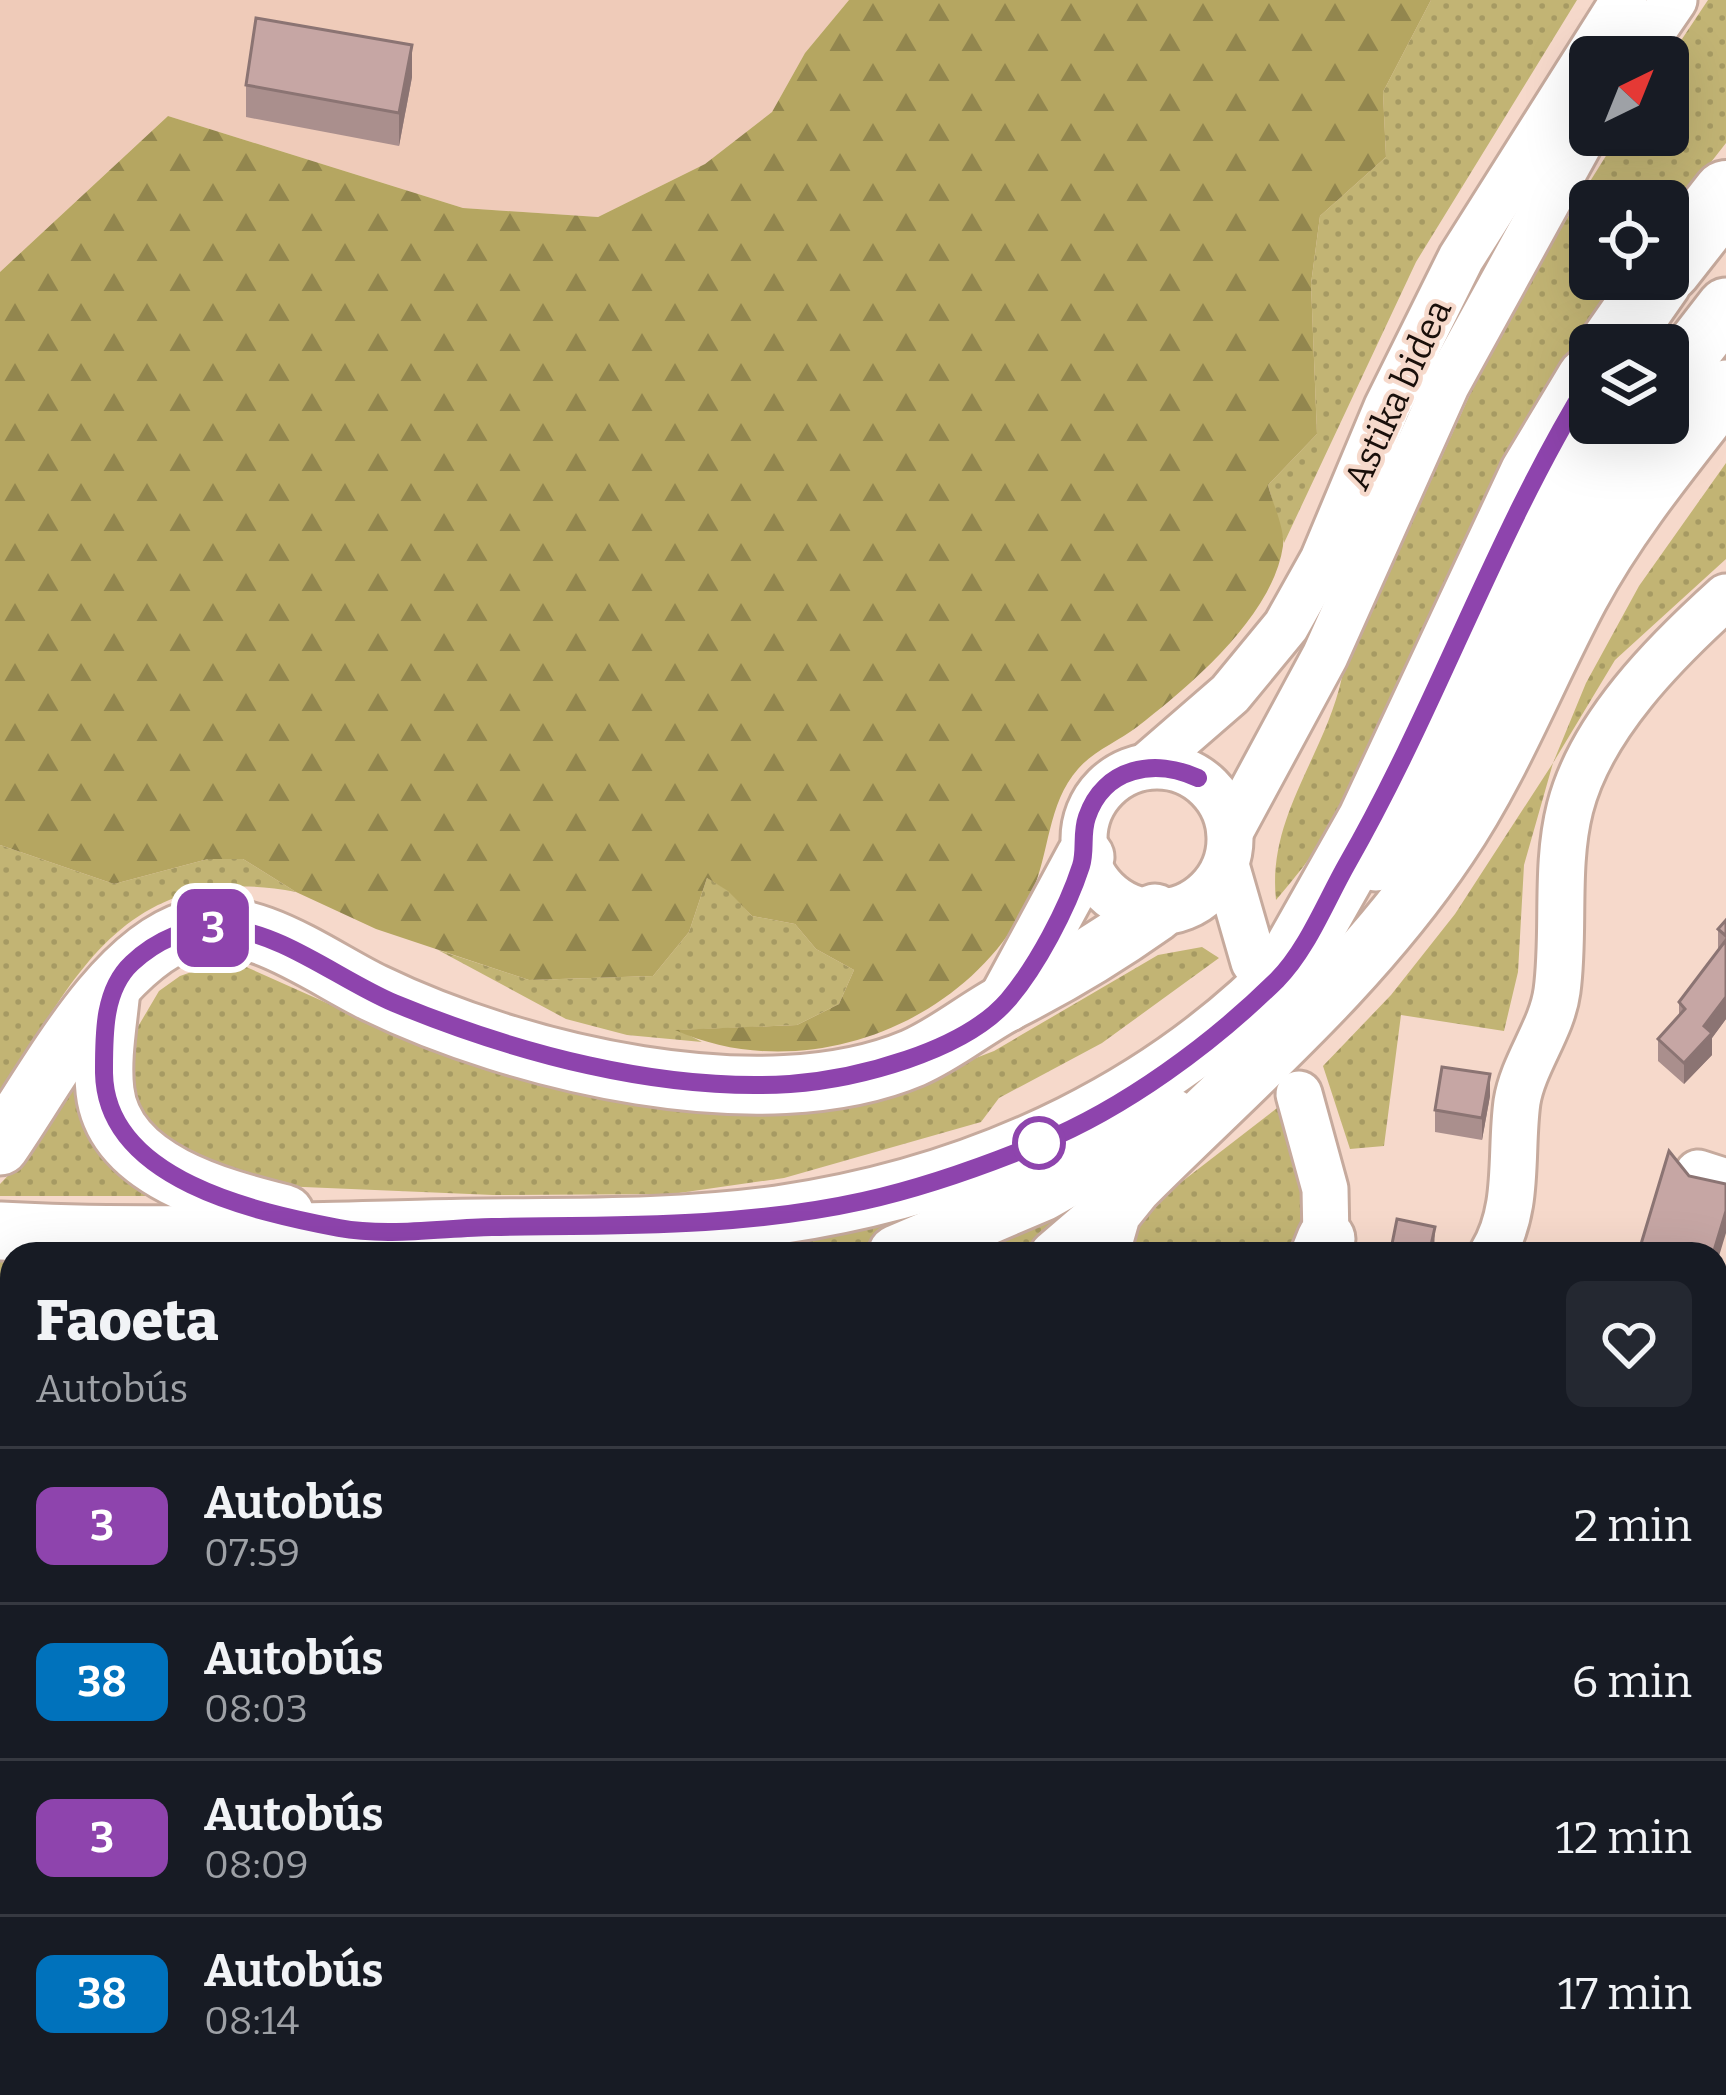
<!DOCTYPE html>
<html lang="es">
<head>
<meta charset="utf-8">
<style>
  body { margin:0; font-family:Bitter,serif; background:#242831; color:#f1f3f6; height:100vh; display:flex; flex-direction:column; font-size:45px; white-space:nowrap }
  * { box-sizing:border-box; margin:0 }
  p { font-size:39px; color:#9ea1a6 }
  .icon { flex:none; width:66px; height:66px; fill:none; stroke:currentColor; stroke-width:2; stroke-linecap:round; stroke-linejoin:round }
  .map { position:relative; flex:1; overflow:hidden }
  .side { position:absolute; left:0px; top:1242px; width:1728px; height:855px; display:flex; flex-direction:column; background:#171b24; border-radius:36px 36px 0 0; box-shadow:0 12px 48px #0002 }
  .side>* { flex:none }
  .badge { padding:0 24px; border-radius:18px; font-size:42px; line-height:78px }
  .needle { width:78px; rotate:43deg }
  .tools { position:absolute; left:1569px; top:36px; display:grid; gap:24px }
  .tools a { display:grid; place-items:center; width:120px; height:120px; border-radius:18px; background:#171b24; box-shadow:0 12px 48px #0002; font-size:60px }
  .map>.badge { position:absolute; translate:-50% -50%; box-shadow:0 0 0 6px #fff }
  .round { display:grid; place-items:center; flex:none; width:126px; height:126px; border-radius:18px; background:#242831 }
  .summary { display:flex; align-items:center; justify-content:space-between; height:204px; padding:0 36px }
  h1 { font-size:57px; font-weight:800; line-height:90px }
  ul { padding:0; list-style:none }
  li { display:flex; align-items:center; gap:36px; height:156px; padding:0 36px; border-top:3px solid #363941 }
  li div { flex:1 }
  li b { display:block; font-size:45px }
  li em { font-style:normal }
  li .badge { min-width:132px; font-weight:700; text-align:center }
  .map>svg:first-child { display:block }
</style>
</head>
<body>
<div class="map">
<svg width="1726" height="2095" viewBox="0 0 1726 2095">
  <defs>
    <pattern id="grass-dots" width="8" height="8" patternUnits="userSpaceOnUse" patternTransform="scale(3)"><rect width="8" height="8" fill="#c2b474"/><path d="M2 2h.1M6 6h.1" fill="none" stroke="#a69a63" stroke-width="1.8" stroke-linecap="round"/></pattern>
    <pattern id="forest-firs" width="22" height="20" patternUnits="userSpaceOnUse" patternTransform="scale(3)"><rect width="22" height="20" fill="#b5a661"/><path d="M5 1l3.5 6h-7zM16 11l3.5 6h-7z" fill="#92864e"/></pattern>
  </defs>
  <rect width="100%" height="100%" fill="#f6d9cb"/>
  <path fill="#efcbb9" d="M0,0h849l-44,53 -33,59 -67,52 -107,53 -135,-9 -295,-92 -168,156z"/>
  <g fill="url(#grass-dots)">
    <path d="M1431,0h146l-161,262 -132,281 -16,-58 49,-51 -6,-150 9,-68 66,-59 -3,-65z"/>
    <path d="M1708,0h18v143l-58,74v-16h-78v78h35c-23,35 -50,70 -71,107 -96,168 -149,366 -278,514 -9,-84 49,-144 66,-223l162,-358 115,-184h49v-75z"/>
    <path d="M1726,463v96l-111,101 -62,103 -29,102 -6,107 -14,59 -103,-16 -17,131 -34,3 -27,-83 68,-71 64,-81 98,-151 33,-80 53,-97z"/>
    <path d="M0,845l114,39 94,-25h35l53,33c-169,-33 -224,85 -296,207z"/>
    <path d="M707,878l21,12 24,26 43,8 21,25 38,21 -15,34 -42,21 -118,5 23,12 -75,-7 -61,-16 -128,-69 91,30 124,-4 36,-44z"/>
    <path d="M1202,947l17,11 -117,85 -103,55 -18,24 -197,56 -112,16 -179,1 -213,-9 -73,-17 -47,-29 -26,-29 -11,-59 36,-61 21,-15 37,-13 27,3 103,46 205,71 372,-5 70,-27 164,-96z"/>
    <path d="M83,1054l74,142h-157v-12l36,-38z"/>
    <path d="M1281,1105l27,88 -9,61h-174l24,-47z"/>
    <path d="M985,1193l-137,61h-124l79,-11z"/>
    <path d="M1089,1198l-61,56h-63z"/>
    <path d="M0,1259h12v57l-12,-3z"/>
    <path d="M0,1529l12,3v322l-12,2z"/>
    <path d="M0,2044l12,2v39h35l2,10h-49z"/>
    <path d="M172,2085h254l-7,10h-248z"/>
    <path d="M919,2085h372l1,10h-351z"/>
  </g>
  <g fill="url(#forest-firs)">
    <path d="M849,0h582l-48,92 3,65 -66,59 -9,68 6,150 -49,51c4,17 17,43 15,61 -10,70 -93,140 -146,181 -18,14 -44,24 -59,42 -31,35 -28,84 -47,126 -59,129 -227,193 -356,135l122,-5 42,-21 15,-34 -38,-21 -21,-25 -43,-8 -24,-25 -21,-13 -18,54 -36,44 -124,4 -153,-51 -80,-37 -53,-33h-35l-94,25 -114,-39v-573l168,-156 295,92 135,9 107,-53 67,-52 33,-59z"/>
    <path d="M0,1381l12,2v148l-12,-2z"/>
    <path d="M12,1854v192l-12,-2v-188z"/>
    <path d="M47,2085h125l-1,10h-122z"/>
    <path d="M551,2085h55l12,10h-59z"/>
  </g>
  <g fill="none" stroke-linecap="round" stroke-linejoin="round">
    <defs>
      <g id="minor">
        <path d="M1635,57l39,-57"/>
        <circle cx="1157" cy="839" r="73"/>
        <path d="M1147,766l83,-72 56,-68 37,-66 64,-153 74,-149 163,-258"/>
        <path d="M1230,832l95,-176 121,-270 144,-262"/>
        <path d="M1226,865l28,97"/>
        <path d="M1299,1094l26,95 1,50"/>
        <path d="M1698,1173l28,9"/>
        <path d="M1053,1254l71,-61"/>
        <path d="M1492,1254c28,-46 18,-101 25,-152 6,-38 35,-73 40,-111 8,-59 -2,-124 13,-183 21,-82 95,-156 156,-211"/>
        <path d="M1716,1452l10,-24"/>
        <path d="M655,2085l17,10"/>
        <path d="M1325,2085l1,10"/>
        <path d="M438,2095l6,-10"/>
        <path d="M1646,2095l1,-10"/>
      </g>
      <g id="major">
        <path d="M1668,382l58,-75"/>
        <path d="M1376,862c99,-139 155,-303 260,-439"/>
        <path d="M111,989c-3,34 -10,69 -6,102 9,80 117,107 180,123"/>
        <path d="M1006,1003l79,-146"/>
        <path d="M0,1146c46,-66 110,-191 189,-216 60,-19 133,38 185,63 142,69 388,129 539,65 34,-15 62,-39 94,-56 52,-26 100,-55 148,-89"/>
        <path d="M0,1231c142,8 283,1 426,-2 117,-3 237,2 352,-14 205,-30 398,-119 536,-276"/>
        <path d="M897,1254l145,-62 130,-74"/>
        <path d="M1100,1254l12,-42 21,-26c110,-110 228,-209 315,-339 53,-78 87,-167 131,-250 40,-75 95,-141 147,-208"/>
        <path d="M1320,1254l6,-15"/>
        <path d="M0,1339l12,2"/>
      </g>
      <g id="highway">
        <path d="M1668,268l58,-74"/>
        <path d="M1613,345l46,-66"/>
        <path d="M1285,973l86,-152 162,-346 57,-95"/>
      </g>
    </defs>
    <use href="#minor" stroke="#c6aa9d" stroke-width="51"/>
    <use href="#major" stroke="#c6aa9d" stroke-width="63"/>
    <use href="#highway" stroke="#c6aa9d" stroke-width="72"/>
    <use href="#minor" stroke="#fff" stroke-width="45"/>
    <use href="#major" stroke="#fff" stroke-width="57"/>
    <use href="#highway" stroke="#fff" stroke-width="66"/>
  </g>
  <g fill="#aa8f8d">
    <path d="M412,77l-13,69 -153,-29v-32z"/>
    <path d="M1726,920v99l-14,19v17l-28,29 -26,-23v-22l21,-23v-14l39,-52v-21z"/>
    <path d="M1490,1096l-8,44 -47,-8v-22z"/>
    <path d="M1726,1608v106l-10,-2v-48z"/>
    <path d="M1726,1866v142l-10,1v-142z"/>
    <path d="M1398,2085h106l-58,10h-46z"/>
  </g>
  <g fill="#8b7473">
    <path d="M412,45v32l-13,69v-33z"/>
    <path d="M1726,997v22l-14,19v17l-28,29v-21l20,-37z"/>
    <path d="M1490,1074v22l-8,44v-22z"/>
    <path d="M1726,1211v22l-10,33v-12h-3z"/>
    <path d="M1435,1227l-1,27h-5z"/>
  </g>
  <g fill="#c6a6a4" stroke="#8b7473" stroke-width="3">
    <path d="M256,18l156,27 -13,68 -153,-28z"/>
    <path d="M1726,920v16l-8,-7z"/>
    <path d="M1726,940v57l-22,29 8,7 -28,30 -26,-24 27,-30 -6,-7z"/>
    <path d="M1442,1067l48,7 -8,44 -47,-8z"/>
    <path d="M1669,1151l20,25 37,8v27l-13,43h-75z"/>
    <path d="M1397,1219l38,8 -6,27h-39z"/>
    <path d="M1726,1608v84l-10,-2v-26z"/>
    <path d="M1726,1866v120l-10,1v-120z"/>
    <path d="M847,2085h5l10,10h-25z"/>
  </g>
  <g fill="none" stroke-linecap="round" stroke-linejoin="round">
    <defs>
      <path id="line" d="M1198,778c-43,-20 -94,-11 -111,39 -6,17 -1,33 -6,49 -14,43 -44,100 -73,134 -45,52 -152,79 -218,84 -131,8 -275,-31 -396,-81 -54,-23 -111,-70 -169,-75 -35,-2 -67,11 -93,35 -29,27 -28,72 -28,110 2,107 152,139 235,155 48,9 104,0 153,-1 124,-2 249,1 371,-26 59,-13 121,-35 177,-58 85,-35 172,-99 237,-163 30,-30 49,-79 70,-116 90,-157 148,-330 243,-484"/>
    </defs>
    <use href="#line" stroke="#fff" stroke-width="27"/>
    <use href="#line" stroke="#8e44ad" stroke-width="18"/>
  </g>
  <circle fill="#fff" stroke="#8e44ad" stroke-width="6" cx="1039" cy="1143" r="24"/>
  <g text-anchor="middle" stroke-width="9" stroke-linejoin="round" paint-order="stroke">
    <g font-size="36" fill="#190f0a" stroke="#f6d9cb">
      <text transform="translate(1397 394) rotate(-65)" y="13">Astika bidea</text>
    </g>
  </g>
</svg>
<div class="tools">
<a><svg class="needle" viewBox="-14 -14 28 28"><path d="M0-13l5 13h-10z" fill="#e53935"/><path d="M0 13l5-13h-10z" fill="#9ea1a6"/></svg></a>
<a><svg class="icon" aria-label="locate" viewBox="0 0 24 24"><circle cx="12" cy="12" r="6"/><path d="M12 2v4M12 18v4M2 12h4M18 12h4"/></svg></a>
<a><svg class="icon" aria-label="layers" viewBox="0 0 24 24"><path d="M12 4l9 5-9 5-9-5zM3 14l9 5 9-5"/></svg></a>
</div>
<b class="badge" style="left:213px;top:928px;background:#8e44ad;color:#fff">3</b>
<section class="side">
<div class="summary"><div><h1>Faoeta</h1><p>Autobús</p></div><a class="round"><svg class="icon" aria-label="heart" viewBox="0 0 24 24"><path d="M12 20l-8-8c-3-5 5-10 8-4 3-6 11-1 8 4z"/></svg></a></div>
<ul>
<li><span class="badge" style="background:#8e44ad;color:#fff">3</span><div><b>Autobús</b><p>07:59</p></div><em>2 min</em></li>
<li><span class="badge" style="background:#0072bc;color:#fff">38</span><div><b>Autobús</b><p>08:03</p></div><em>6 min</em></li>
<li><span class="badge" style="background:#8e44ad;color:#fff">3</span><div><b>Autobús</b><p>08:09</p></div><em>12 min</em></li>
<li><span class="badge" style="background:#0072bc;color:#fff">38</span><div><b>Autobús</b><p>08:14</p></div><em>17 min</em></li>
</ul>
</section>
</div>
</body>
</html>
